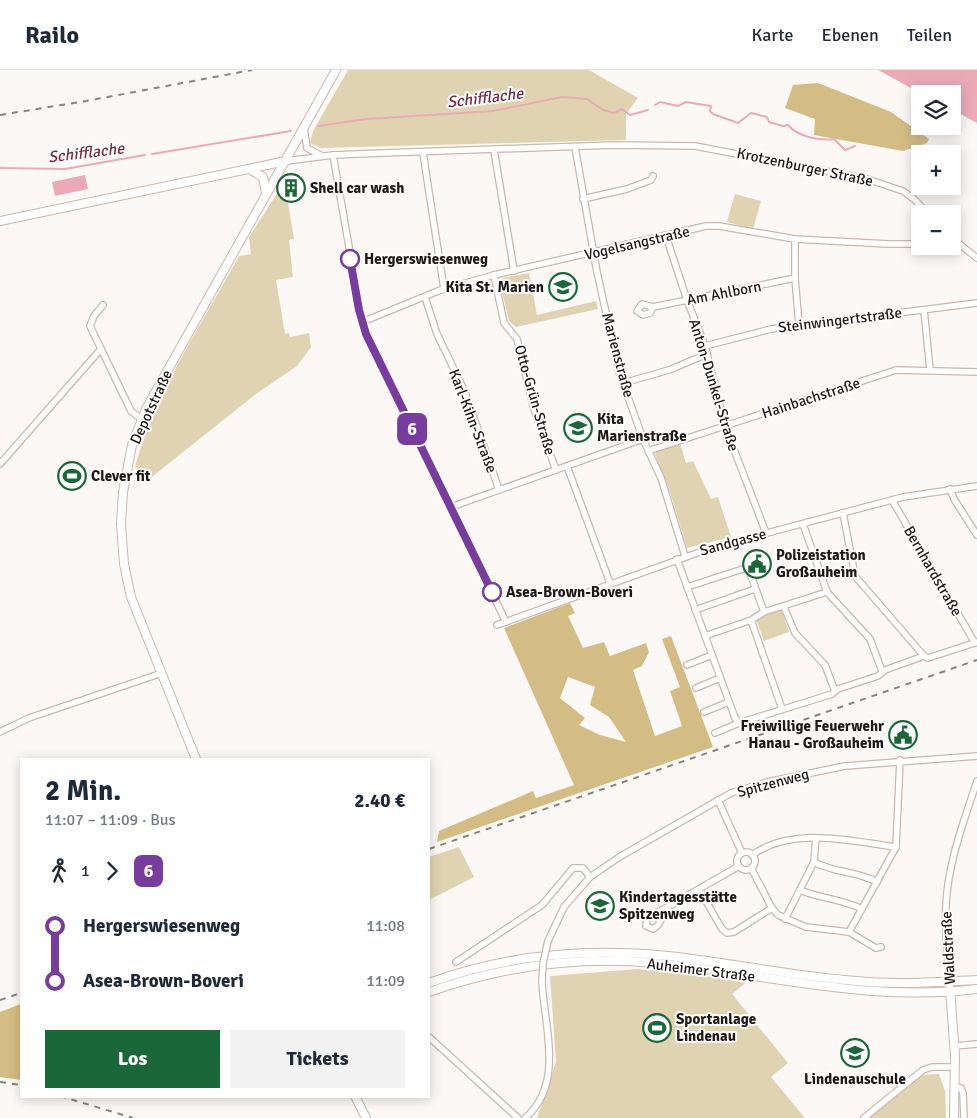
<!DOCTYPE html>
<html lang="de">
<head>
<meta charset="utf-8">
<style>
  body { margin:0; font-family:Signika,sans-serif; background:#f2f2f3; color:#1f2937; height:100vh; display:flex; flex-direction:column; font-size:19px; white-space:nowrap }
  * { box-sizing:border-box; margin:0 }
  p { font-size:16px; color:#747a83 }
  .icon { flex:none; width:28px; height:28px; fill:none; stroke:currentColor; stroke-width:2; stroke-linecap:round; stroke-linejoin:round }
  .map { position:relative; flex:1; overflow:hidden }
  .drawer { position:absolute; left:20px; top:688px; width:410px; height:340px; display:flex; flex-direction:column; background:#fff; border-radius:0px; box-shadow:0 2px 12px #0003 }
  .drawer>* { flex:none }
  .badge { padding:0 10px; border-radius:8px; font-size:18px; line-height:32px }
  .controls { position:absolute; left:911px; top:15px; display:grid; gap:10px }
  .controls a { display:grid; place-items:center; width:50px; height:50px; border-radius:0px; background:#fff; box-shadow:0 2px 12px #0003; font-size:25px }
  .map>.badge { position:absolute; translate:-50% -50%; box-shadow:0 0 0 2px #fff }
  .legs { display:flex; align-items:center; gap:8px; height:55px; padding:0 25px; font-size:16px }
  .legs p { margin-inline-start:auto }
  .overview { display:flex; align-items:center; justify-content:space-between; height:85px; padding:0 25px }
  h1 { font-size:28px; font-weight:700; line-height:38px }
  .cta { display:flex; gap:10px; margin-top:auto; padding:10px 25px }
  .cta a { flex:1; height:58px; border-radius:0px; background:#1a6838; color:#fff; font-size:20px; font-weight:700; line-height:58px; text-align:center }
  .cta a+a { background:#f2f2f3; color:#1f2937 }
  ul { padding:0 25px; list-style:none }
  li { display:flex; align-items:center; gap:18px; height:55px; font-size:19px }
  li i { display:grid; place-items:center; width:8px; height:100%; margin:0 6px; background:currentColor }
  li i::after { content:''; width:12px; height:12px; margin:-6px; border:4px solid; border-radius:50%; background:#fff }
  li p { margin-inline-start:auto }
  li:first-child i { background:linear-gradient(#0000 50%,currentColor 0) }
  li:last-child i { background:linear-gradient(currentColor 50%,#0000 0) }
  header { display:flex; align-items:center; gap:30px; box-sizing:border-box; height:70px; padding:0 25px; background:#fff; border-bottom:1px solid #e0e1e3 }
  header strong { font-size:24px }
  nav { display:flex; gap:28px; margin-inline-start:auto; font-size:18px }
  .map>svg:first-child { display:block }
</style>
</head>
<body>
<header>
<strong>Railo</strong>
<nav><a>Karte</a><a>Ebenen</a><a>Teilen</a></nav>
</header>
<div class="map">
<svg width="977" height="1048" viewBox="0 0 977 1048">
  <rect width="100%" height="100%" fill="#fcf8f6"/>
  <g fill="#e0d3b1">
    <path d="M348,0h241l49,28 -12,16v26l-305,8 -11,-5 3,-12z"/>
    <path d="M285,115l9,54 -5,1 4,37 -17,3 9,54 4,-1 1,4 19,-4 2,14 -14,19 -41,28 -108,86 -13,-13c21,-76 67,-143 104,-211l12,-2 -2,-17 33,-51z"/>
    <path d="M735,124l26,7 -8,28 -26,-7z"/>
    <path d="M529,203l8,42 59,-14 2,8 -82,18 -7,-6 -9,-38 3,-5z"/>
    <path d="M680,373l6,20 7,-2 18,38 7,-2 13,40 -44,11 -17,-56 -15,-38 3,-4z"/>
    <path d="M781,539l8,23 -25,9 -8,-22z"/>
    <path d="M459,777l15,30 -45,23v-43z"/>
    <path d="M638,899l110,12 -16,13 56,69 -17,14 34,41h-268l19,-56 -6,-86z"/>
    <path d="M939,1004l6,17 1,27h-77l52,-43z"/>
  </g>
  <g fill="#d4bd84" fill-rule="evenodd">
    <path d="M818,13l73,29 38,27 -2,4 -24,8 -89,-16 1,-16 -30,-11 8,-23z"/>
    <path d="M570,533l5,10 -7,3 15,32 21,-6 6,14 36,-13 3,9 -7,14 -9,4 22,66 27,-10 -12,-35 10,-4 -18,-48 9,-3 42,111 -276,95 2,-11 94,-40 3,7 38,-13 -70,-157zM568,607l27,10 -5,18 19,12 17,25 -26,-7 -21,-10 6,-7 -25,-20z"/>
    <path d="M21,934v76l-21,-3v-65z"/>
  </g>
  <g fill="#ecaab7">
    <path d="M878,0h99v53l-24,-13 -1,-16h-30z"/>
    <path d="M85,105l3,14 -33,7 -3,-14z"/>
  </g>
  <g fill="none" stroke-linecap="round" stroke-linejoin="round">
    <g stroke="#ecaab7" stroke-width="2">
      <path d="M655,35l5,-3 18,4 8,-4 25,4 -1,5 3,3 25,9 13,-10 16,4 2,5 14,4 5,-1c10,12 32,16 46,14l11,11 10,-4"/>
      <path d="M318,56l48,-7 127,-8 69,-14 25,2 16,11 11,3 8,-4 8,6 18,-5"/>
      <path d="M152,84l139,-23"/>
      <path d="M0,98l65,1 80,-14"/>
    </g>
    <defs>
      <g id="minor">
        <path d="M304,58l3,20 15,8"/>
        <path d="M575,77l22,125 22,100 24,67 18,39 24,78"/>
        <path d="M494,80l20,121"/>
        <path d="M423,83l21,136"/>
        <path d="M333,85l30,172 143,295"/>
        <path d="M286,91l47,-6 50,-2 231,-8 81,1 172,33 36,12 11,8 14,15"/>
        <path d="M583,129l44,-10 24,-9 2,-4"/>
        <path d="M666,166l21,64 18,46 20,80 41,107"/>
        <path d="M952,168l25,20"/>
        <path d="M795,169v39l4,47"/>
        <path d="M494,205l10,48 13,16 17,70 22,61"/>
        <path d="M425,227l12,37 28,58 34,98"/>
        <path d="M103,235l-9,11 -4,10 41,85 10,8"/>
        <path d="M653,237l-3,6 -7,2 -6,-4 5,-7 11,3 142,-29"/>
        <path d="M924,240l6,60"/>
        <path d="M362,252l76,-31 56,-16 212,-49h13l76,13 93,5h32"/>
        <path d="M705,276l66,-17 206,-26"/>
        <path d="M623,313l46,-13 38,-16"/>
        <path d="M648,381l248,-81 81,2"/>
        <path d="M0,394l101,-115"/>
        <path d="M567,396l43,117"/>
        <path d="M950,419l4,10 23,36"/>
        <path d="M892,430l83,143"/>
        <path d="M451,437l192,-68"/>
        <path d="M843,443l12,63 69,80 4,2 49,-16"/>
        <path d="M803,454l24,68 43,47 12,32"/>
        <path d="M677,489l58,159 4,5 93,-29 6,-5 40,-13 7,-6 39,-14"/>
        <path d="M687,517l59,-19 3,2 15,42"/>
        <path d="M784,537l11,26 30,32 10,26"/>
        <path d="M695,540l60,-21"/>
        <path d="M751,550l31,89"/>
        <path d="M497,555l214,-77 192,-51 74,-11"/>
        <path d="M705,566l46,-16 13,-8 63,-20"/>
        <path d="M687,595l25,-10"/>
        <path d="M696,618l24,-10"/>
        <path d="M704,642l25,-10"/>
        <path d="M0,662l29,-14 133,-45"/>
        <path d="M715,663l24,-10"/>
        <path d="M718,730l24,53"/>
        <circle cx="746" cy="791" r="9"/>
        <path d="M752,785c41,-29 97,-14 144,-8"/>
        <path d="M814,792c23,12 41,8 63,20"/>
        <path d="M751,798l21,40 6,7 28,12 43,5 27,16 5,-1"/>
        <path d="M699,819l23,40 5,4 7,-1 38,-24"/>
        <path d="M800,820c21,9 42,9 62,19"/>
        <path d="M664,839l-17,8 -1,9 7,3c8,-5 9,-11 11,-20l75,-43"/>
        <path d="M785,849l29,-57 2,-24"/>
        <path d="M849,862l47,-85 4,-87"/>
        <path d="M548,871l16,-34 26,-30 31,-21 110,-63 36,-11 78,-16 132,-10"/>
        <path d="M456,892l86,-57 31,-37h10l7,9"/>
        <path d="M950,912c-2,-26 -6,-52 -4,-77 2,-43 18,-84 31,-124"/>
        <path d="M429,967l89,81"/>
        <path d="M955,976l22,-2"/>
        <path d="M955,1016l6,2 2,5 1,25"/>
        <path d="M525,1048c40,-34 19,-92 17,-136"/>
        <path d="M864,1048l59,-48 9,-3h23"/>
      </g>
      <g id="secondary">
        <path d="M249,99l14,8 3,16"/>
        <path d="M0,151l286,-60"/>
        <path d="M196,689l-65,-162 -7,-33 -3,-40 2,-32 9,-47 14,-36 190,-339"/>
        <path d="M429,913c76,-28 158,-35 239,-27 63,7 125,20 188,25 40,4 81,1 121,-1"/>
        <path d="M950,919l5,66 -1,63"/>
        <path d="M429,922c73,-26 150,-36 227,-29 107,10 213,40 321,26"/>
        <path d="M355,1026l11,22"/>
      </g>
    </defs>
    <use href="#minor" stroke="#cbb7ad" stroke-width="8"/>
    <use href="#secondary" stroke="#cbb7ad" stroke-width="10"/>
    <use href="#minor" stroke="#fff" stroke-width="5.5"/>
    <use href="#secondary" stroke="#fff" stroke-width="8"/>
    <g stroke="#8a8481" stroke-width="2" stroke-dasharray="6 6" stroke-linecap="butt">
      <path d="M0,45l86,-14 166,-31"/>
      <path d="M429,779l548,-189"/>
      <path d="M0,930l21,-7"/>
      <path d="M0,1012l21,3"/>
      <path d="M60,1026l73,22"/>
    </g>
    <defs>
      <path id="minor-bridge" d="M542,912l1,-19 5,-22"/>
    </defs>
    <use href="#minor-bridge" stroke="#cbb7ad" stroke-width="8" stroke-linecap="butt"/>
    <use href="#minor-bridge" stroke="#fff" stroke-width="5.5"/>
  </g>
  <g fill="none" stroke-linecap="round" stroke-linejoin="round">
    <defs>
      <path id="line-1" d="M350,189l9,51 7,24 126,258"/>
    </defs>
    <use href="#line-1" stroke="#fff" stroke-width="11"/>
    <use href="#line-1" stroke="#783c9f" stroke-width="8"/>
  </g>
  <defs>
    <symbol id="building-ring" viewBox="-11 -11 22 22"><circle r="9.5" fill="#fff" stroke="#1a6838" stroke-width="1.5"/><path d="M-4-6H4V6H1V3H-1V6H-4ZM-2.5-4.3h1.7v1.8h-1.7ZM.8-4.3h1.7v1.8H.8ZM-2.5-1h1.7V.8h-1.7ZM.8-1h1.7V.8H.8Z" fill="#1a6838"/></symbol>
    <symbol id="school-ring" viewBox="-11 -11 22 22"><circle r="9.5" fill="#fff" stroke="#1a6838" stroke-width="1.5"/><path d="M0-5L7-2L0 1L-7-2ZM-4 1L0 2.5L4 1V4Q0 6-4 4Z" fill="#1a6838"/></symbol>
    <symbol id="stadium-ring" viewBox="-11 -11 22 22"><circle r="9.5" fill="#fff" stroke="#1a6838" stroke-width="1.5"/><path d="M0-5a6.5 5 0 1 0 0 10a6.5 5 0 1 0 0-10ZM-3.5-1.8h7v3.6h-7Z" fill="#1a6838"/></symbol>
    <symbol id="civic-ring" viewBox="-11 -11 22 22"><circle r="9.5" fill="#fff" stroke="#1a6838" stroke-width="1.5"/><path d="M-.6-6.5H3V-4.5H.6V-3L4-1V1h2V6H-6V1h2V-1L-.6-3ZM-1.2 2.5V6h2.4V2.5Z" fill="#1a6838"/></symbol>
  </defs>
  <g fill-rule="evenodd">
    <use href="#building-ring" x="275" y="102" width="32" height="32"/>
    <use href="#school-ring" x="547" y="201" width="32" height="32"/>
    <use href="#school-ring" x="562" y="342" width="32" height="32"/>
    <use href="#stadium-ring" x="56" y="390" width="32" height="32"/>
    <use href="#civic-ring" x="741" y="478" width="32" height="32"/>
    <use href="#civic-ring" x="887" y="649" width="32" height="32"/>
    <use href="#school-ring" x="584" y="820" width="32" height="32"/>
    <use href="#stadium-ring" x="641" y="942" width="32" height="32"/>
    <use href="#school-ring" x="839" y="967" width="32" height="32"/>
  </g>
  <g fill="#fff" stroke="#783c9f" stroke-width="2.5">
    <circle cx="350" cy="189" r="9"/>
    <circle cx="492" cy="522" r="9"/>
  </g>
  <g text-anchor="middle" stroke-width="4" stroke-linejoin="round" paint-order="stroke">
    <g font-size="15" fill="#201815" stroke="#fff">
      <text transform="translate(805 97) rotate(12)" y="5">Krotzenburger Straße</text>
      <text transform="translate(637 173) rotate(-13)" y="5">Vogelsangstraße</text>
      <text transform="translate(724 223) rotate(-11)" y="5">Am Ahlborn</text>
      <text transform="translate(840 250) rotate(-7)" y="5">Steinwingertstraße</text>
      <text transform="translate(618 285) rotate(75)" y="5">Marienstraße</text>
      <text transform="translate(714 315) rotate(73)" y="5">Anton-Dunkel-Straße</text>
      <text transform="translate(811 328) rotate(-18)" y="5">Hainbachstraße</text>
      <text transform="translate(535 330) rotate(74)" y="5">Otto-Grün-Straße</text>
      <text transform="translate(151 337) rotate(-65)" y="5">Depotstraße</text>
      <text transform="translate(473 351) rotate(69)" y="5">Karl-Kihn-Straße</text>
      <text transform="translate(733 472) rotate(-15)" y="5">Sandgasse</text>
      <text transform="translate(933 501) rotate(60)" y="5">Bernhardstraße</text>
      <text transform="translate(773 713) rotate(-15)" y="5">Spitzenweg</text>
      <text transform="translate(948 878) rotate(-93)" y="5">Waldstraße</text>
      <text transform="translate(701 900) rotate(7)" y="5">Auheimer Straße</text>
    </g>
    <g font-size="15" font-weight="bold" fill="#201815" stroke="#fff" text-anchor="start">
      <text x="310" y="123">Shell car wash</text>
      <text x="544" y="222" text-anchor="end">Kita St. Marien</text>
      <text x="597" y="354">Kita<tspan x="597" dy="17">Marienstraße</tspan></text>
      <text x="91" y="411">Clever fit</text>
      <text x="776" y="490">Polizeistation<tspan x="776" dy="17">Großauheim</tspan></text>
      <text x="884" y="661" text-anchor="end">Freiwillige Feuerwehr<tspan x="884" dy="17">Hanau - Großauheim</tspan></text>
      <text x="619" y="832">Kindertagesstätte<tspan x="619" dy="17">Spitzenweg</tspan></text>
      <text x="676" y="954">Sportanlage<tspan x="676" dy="17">Lindenau</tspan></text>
      <text x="855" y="1014" text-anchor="middle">Lindenauschule</text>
    </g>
    <g font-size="15" font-weight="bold" fill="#201815" stroke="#fff" text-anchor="start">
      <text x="364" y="194">Hergerswiesenweg</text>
      <text x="506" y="527">Asea-Brown-Boveri</text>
    </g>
    <g font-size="16" font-style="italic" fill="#792c41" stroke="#fff">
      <text transform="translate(485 27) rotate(-7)" y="6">Schifflache</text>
      <text transform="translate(86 82) rotate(-7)" y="6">Schifflache</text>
    </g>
  </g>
</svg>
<div class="controls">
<a><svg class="icon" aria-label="layers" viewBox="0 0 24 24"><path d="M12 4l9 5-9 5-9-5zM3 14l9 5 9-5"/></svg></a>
<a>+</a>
<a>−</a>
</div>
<b class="badge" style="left:412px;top:359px;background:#783c9f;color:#fff">6</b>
<section class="drawer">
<div class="overview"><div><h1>2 Min.</h1><p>11:07 – 11:09 · Bus</p></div><b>2.40 €</b></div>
<div class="legs"><svg class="icon" aria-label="walk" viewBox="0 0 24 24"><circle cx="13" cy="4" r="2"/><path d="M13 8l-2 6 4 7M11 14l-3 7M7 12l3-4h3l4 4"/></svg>1<svg class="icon" aria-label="forward" viewBox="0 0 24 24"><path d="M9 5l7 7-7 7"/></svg><b class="badge" style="background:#783c9f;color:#fff">6</b></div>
<ul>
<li><i style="color:#783c9f"></i><b>Hergerswiesenweg</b><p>11:08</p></li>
<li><i style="color:#783c9f"></i><b>Asea-Brown-Boveri</b><p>11:09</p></li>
</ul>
<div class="cta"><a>Los</a><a>Tickets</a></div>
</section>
</div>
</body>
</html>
